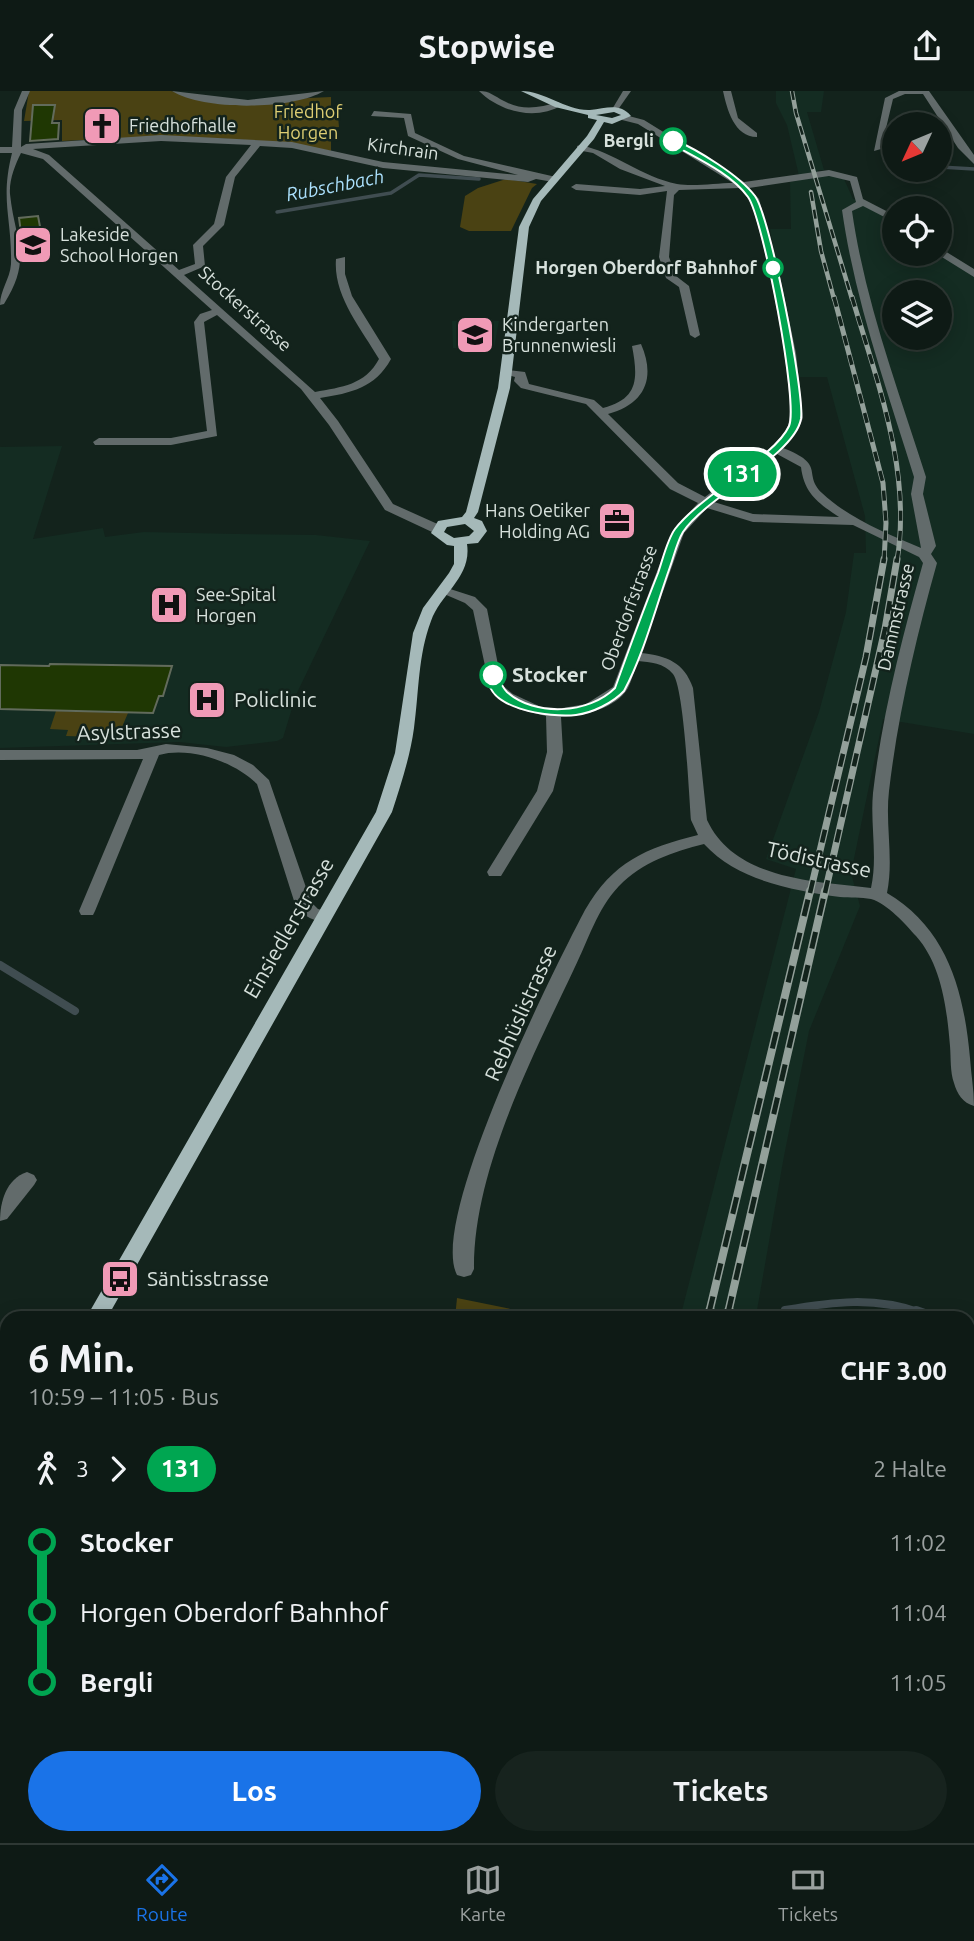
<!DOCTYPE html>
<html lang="de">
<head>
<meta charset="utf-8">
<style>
  body { margin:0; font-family:Ubuntu,sans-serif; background:#17231e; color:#f1f3f6; height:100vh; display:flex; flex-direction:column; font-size:26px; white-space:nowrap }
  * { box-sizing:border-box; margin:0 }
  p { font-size:23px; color:#9ba1a0 }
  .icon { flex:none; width:38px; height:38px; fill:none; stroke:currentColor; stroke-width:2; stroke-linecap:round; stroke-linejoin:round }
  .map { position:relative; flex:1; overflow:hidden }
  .drawer { position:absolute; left:0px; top:1220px; width:975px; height:534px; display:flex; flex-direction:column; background:#0e1a15; border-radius:21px 21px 0 0; box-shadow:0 4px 18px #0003,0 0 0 2px #2e3834 }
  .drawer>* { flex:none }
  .badge { padding:0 14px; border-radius:23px; font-size:24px; line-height:46px }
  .needle { width:46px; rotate:226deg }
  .buttons { position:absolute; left:882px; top:21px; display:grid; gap:14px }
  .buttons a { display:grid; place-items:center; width:70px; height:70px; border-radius:50%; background:#0e1a15; box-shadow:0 4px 18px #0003,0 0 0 2px #2e3834; font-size:35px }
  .map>.badge { position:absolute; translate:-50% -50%; box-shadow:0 0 0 4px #fff }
  .legs { display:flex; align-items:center; gap:10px; height:77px; padding:0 28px; font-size:23px }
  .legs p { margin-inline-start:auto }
  .head { display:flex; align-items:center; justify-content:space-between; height:119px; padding:0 28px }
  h1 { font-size:38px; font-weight:600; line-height:52px }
  .button { display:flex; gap:14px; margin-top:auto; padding:14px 28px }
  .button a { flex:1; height:80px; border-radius:42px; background:#1a73e8; color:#fff; font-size:28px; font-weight:600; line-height:80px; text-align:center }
  .button a+a { background:#17231e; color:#f1f3f6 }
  ul { padding:0 28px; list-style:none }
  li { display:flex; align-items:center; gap:24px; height:70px; font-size:26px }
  li i { display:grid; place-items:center; width:10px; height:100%; margin:0 9px; background:currentColor }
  li i::after { content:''; width:18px; height:18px; margin:-9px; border:5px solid; border-radius:50%; background:#0e1a15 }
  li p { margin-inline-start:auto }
  li:first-child i { background:linear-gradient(#0000 50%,currentColor 0) }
  li:last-child i { background:linear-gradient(currentColor 50%,#0000 0) }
  header { display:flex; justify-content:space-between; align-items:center; height:91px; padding:0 28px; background:#0e1a15; font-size:32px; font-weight:600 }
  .menu { display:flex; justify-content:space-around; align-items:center; height:98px; border-top:2px solid #2e3834; background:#0e1a15; font-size:19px; color:#9ba1a0 }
  .menu a { display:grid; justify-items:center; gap:4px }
  .menu .on { color:#1a73e8 }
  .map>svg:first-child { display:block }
</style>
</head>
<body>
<header><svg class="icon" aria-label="back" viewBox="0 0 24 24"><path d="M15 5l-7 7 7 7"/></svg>Stopwise<svg class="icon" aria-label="share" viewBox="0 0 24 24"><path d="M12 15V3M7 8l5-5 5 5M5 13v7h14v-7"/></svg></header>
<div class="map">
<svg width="974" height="1752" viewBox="0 0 974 1752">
  <rect width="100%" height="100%" fill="#13231c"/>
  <g fill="#142c22" fill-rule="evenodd">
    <path d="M776,0h48l-3,21h-14l17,58h-6l2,7 13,-1 11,3 9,20 14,3 27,14v38h46v-6l34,23v463l-91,-15 -32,154 9,33 -51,125 -25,125 -28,160 -76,2 116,-449 -30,-10 53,-147 27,-100 8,-59h12l-1,-37 -38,-139h-27l-30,-127h4l-4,-21h21l-1,-47 10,-2 -13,-55 -11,-22zM894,201h46v46h-46z"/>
    <path d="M452,230h47l-5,27h-41z"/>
    <path d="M62,355l-29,93 70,-11 2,9 39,-5 93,2 79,1 54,6 -74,154 -13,43 -6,3 -51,6 -47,-5 -179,6v-301z"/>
  </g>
  <g fill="#4a4213">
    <path d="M29,0h142l46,11 114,-5v19h7l1,11 -8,1v23c-84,-17 -183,-15 -269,-10v-21l-38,1z"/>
    <path d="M506,88l31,5 -5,4 -21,43h-42l-9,-4 5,-31 13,-8z"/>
    <path d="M56,620l72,2 -6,14 -25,10 -31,-1 2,-6 -18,-1z"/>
    <path d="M457,1207l98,20h-100z"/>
    <path d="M89,1746h199v1l-17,5h-185z"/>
    <path d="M445,1746h147v6h-149z"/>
  </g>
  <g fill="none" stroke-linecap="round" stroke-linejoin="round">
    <g stroke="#404d51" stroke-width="3.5">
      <path d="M940,76l34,2"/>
      <path d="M277,121l114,-19 28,-18 60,4"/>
    </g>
    <g stroke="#404d51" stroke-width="8">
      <path d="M0,874l75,46"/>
      <path d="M785,1219c47,-8 90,-14 136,3"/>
    </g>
    <g stroke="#404d51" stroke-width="10">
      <path d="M916,1220l20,7"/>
      <path d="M968,1239l6,3"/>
    </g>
  </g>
  <g fill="#1f3703" stroke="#626b5c" stroke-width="2">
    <path d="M33,14h22l-3,18h7l-1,16 -28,2z"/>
    <path d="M38,125l7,37 -21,2 -5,-37z"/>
    <path d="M50,573l122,2 -9,30h-4l-6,17 -153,-4v-44l49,1z"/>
  </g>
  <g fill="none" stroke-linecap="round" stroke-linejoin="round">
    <g fill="#626b6b" fill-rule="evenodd">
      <path d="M22,0h8l-8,19 -1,37 5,-3 135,-9 131,7 91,20 135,13 -60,-16 -50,-23 -4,-18 -33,-2 3,-5 37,3 4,19 49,23 92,21 2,2 -5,3 -17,-3 -8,3 -145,-14 -91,-20 -32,-2 -25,31 -11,48 -21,21 2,20 -21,9 131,117c27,-5 50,-7 64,-33 -18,-31 -46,-63 -43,-100l9,-2v17l7,22 39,63c-16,29 -40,34 -71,39l18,23 55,83 49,22v6h-10l-47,-22 -56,-85 -28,-36 -84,-74 -13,7 13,114 -46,9h-76l-2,-3 6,-4h72l36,-7 -13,-109 6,-8 12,-4 -169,-151 -22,-6c-6,12 -12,27 -11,41 5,48 23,64 -6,110l-4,1c0,-15 10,-26 11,-41 1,-47 -11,-63 1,-111h-12v-6h12l2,-37zM161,50l90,4 -25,32 -12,47 -21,21 2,19 -16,6 -130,-115 -16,-6z"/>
      <path d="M172,0l76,9 76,-9c-32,19 -120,20 -152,0z"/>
      <path d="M479,0c11,0 15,5 25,10 18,10 35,7 54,1l4,3c-26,16 -62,7 -83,-14z"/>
      <path d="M623,0h8l-14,20h-6z"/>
      <path d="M723,0h8l7,27 19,15v4c-23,0 -30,-28 -34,-46z"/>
      <path d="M899,0h30l45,64v9l-16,-16 -35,-54h-18l-12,5 -12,50 -7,2 11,-53z"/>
      <path d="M625,24l19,5 100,62 85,-12 28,7 6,22 31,16v7l-31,-16 -11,5c13,91 46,178 74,266l-3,17 13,52 -5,8 6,9c-21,75 -39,151 -48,228 -4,34 5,68 -2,102 61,36 77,99 83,165 1,16 4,32 4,48 -11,-3 -17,-12 -20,-23 -4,-11 -3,-25 -4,-37 -3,-36 -8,-81 -34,-110 -11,-12 -28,-32 -45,-37 -10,-2 -21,-1 -31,-2 -48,-7 -102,-16 -136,-53 -31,8 -62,18 -85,42 -22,23 -31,55 -45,83 -42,89 -101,202 -100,300l-3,6 -7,2 -7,-2c-29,-55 97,-306 128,-365 28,-48 60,-62 113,-75l-7,-15c-2,-25 -7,-132 -18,-146 -9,-11 -23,-12 -35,-13 -4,9 -6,19 -10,27 -12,21 -46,28 -67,29l2,35 -10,39 -52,85h-12l-2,-4 50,-81 10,-39 -1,-36 -28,-7 -28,-20 -17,-79 -8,-7 -28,-12 7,-4 31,10 12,12 15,76 11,9 28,13 16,2 29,-5 27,-17 59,-155 26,-29 -28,-14 -84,-85 -65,-16 -7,-7 1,-4 -14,-4 6,-3 18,2 4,12 65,16 9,8c36,-9 35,-30 29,-62l9,-2c15,34 4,60 -33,70l70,69 27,14c24,-18 67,-43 82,-69 13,-24 -24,-198 -37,-227 -2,-5 -7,-9 -10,-13l-61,2 -5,5 -5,62 7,19 13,10 11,49 -5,3 -5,-3 -11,-48 -13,-9 -7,-21 8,-66 -27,4 -64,-5 -5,-3 5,-3 64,5 25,-3 -45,-17 -27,-16 -16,-3v-4l3,-1c34,7 62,32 97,39 17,3 39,-1 56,-1l-95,-59 -16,-4zM829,85l21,5 6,21 -14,8c13,92 45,179 72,267l-3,17 10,54c-33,-14 -73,-30 -99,-55 -20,-20 5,-28 -39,-45l15,-18 5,-12 -7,-65 -18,-85 -19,-69 -10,-11zM777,363l24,13c3,26 17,36 38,50l-86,-3 -39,-12zM707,417l46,14 100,3 66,32 4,6c-21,75 -41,152 -50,230 -3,31 5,64 -2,95 -57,-7 -136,-8 -164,-68l-14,-132c-9,-26 -26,-32 -52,-35l43,-120z"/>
      <path d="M940,157l34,21v8l-37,-23h3z"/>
      <path d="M166,653l41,4 27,7 19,10 16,15 42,122 7,7 12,3 2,4 -2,4c-15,4 -27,-4 -35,-16l-38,-120c-22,-22 -67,-38 -98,-29l-64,156 -2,4h-12l-2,-4 64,-152 -143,1v-10h137z"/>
      <path d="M27,1081l7,3 3,5 -3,5 -27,34 -7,2c0,-19 6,-42 27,-49z"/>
      <path d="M0,1306l7,2v20l-7,-2z"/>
      <path d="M389,1746h26l-1,6h-26z"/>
    </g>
    <g fill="#a5b9b9" fill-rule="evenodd">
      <path d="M521,0c24,0 45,20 69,19 16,-1 29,-8 41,6l-19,8 -8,-2 -10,17 -53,62 -12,26 -19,161 -32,124 -4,6 8,3 5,10 -9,12 -11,1c5,33 -26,49 -36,77 -13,34 -12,71 -17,107 -4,29 -13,56 -22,84l-285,506h-21l290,-506 19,-59 18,-120 10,-25 26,-35 5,-9v-18l-7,-1 -16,-12 7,-12 24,-4 4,-5 32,-124 21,-161 14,-28 54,-63 10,-16 -9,-2v-3l-33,-8zM614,21l7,3 -9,3 -16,-3zM465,433l9,7 -5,5 -15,2 -10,-6 3,-5z"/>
      <path d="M7,1351v29l-7,2v-28z"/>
    </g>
    <defs>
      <g id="rail-far4">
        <path d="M792,0l4,22 56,186"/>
        <path d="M811,101l10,59 13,48"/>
      </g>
      <g id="rail-far3">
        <path d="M834,206l49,186 3,40 -2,38"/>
        <path d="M852,206c25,85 60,174 45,264"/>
      </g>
      <g id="rail-far2">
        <path d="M810,802l56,-236 18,-98"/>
        <path d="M825,802l60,-264 12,-70"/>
      </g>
      <g id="rail-far1">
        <path d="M709,1222l101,-422"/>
        <path d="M728,1222l97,-422"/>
      </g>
      <g id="rail">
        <path d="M708,1227l2,-7"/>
        <path d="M727,1227l2,-7"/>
        <path d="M648,1746v6"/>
        <path d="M668,1746v6"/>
      </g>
    </defs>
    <use href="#rail-far4" stroke="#93a09a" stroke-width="4.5"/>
    <use href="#rail-far3" stroke="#93a09a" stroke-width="5"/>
    <use href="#rail-far2" stroke="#93a09a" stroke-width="7"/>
    <use href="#rail-far1" stroke="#93a09a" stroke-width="8"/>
    <use href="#rail" stroke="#93a09a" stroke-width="10"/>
    <use href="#rail-far4" stroke="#13231c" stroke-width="2.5" stroke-dasharray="9" stroke-linecap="butt"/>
    <use href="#rail-far3" stroke="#13231c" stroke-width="3.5" stroke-dasharray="10" stroke-linecap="butt"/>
    <use href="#rail-far2" stroke="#13231c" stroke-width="4.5" stroke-dasharray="13" stroke-linecap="butt"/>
    <use href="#rail-far1" stroke="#13231c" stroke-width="5" stroke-dasharray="17" stroke-linecap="butt"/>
    <use href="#rail" stroke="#13231c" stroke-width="7" stroke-dasharray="21" stroke-linecap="butt"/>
  </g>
  <path fill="#00a651" stroke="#fff" stroke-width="2" d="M673,48c25,11 66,36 82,57 15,20 50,198 46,223 -7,37 -94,77 -118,113 -6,10 -9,24 -13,35 -14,39 -26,87 -46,124 -11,12 -32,22 -48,24 -25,3 -95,-6 -87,-42h8c3,7 4,13 10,19 28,25 82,22 108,-4 14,-39 28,-77 43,-115 5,-14 9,-33 17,-44 26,-34 101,-73 114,-103 10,-22 -26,-208 -41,-229 -17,-24 -52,-39 -78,-54z"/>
  <defs>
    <symbol id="church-square" viewBox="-11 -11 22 22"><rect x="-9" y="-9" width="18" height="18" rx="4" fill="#f09ab6" stroke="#13231c"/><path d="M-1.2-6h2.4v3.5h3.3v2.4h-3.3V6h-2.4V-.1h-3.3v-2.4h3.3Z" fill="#111"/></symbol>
    <symbol id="school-square" viewBox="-11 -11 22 22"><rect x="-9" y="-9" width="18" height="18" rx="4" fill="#f09ab6" stroke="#13231c"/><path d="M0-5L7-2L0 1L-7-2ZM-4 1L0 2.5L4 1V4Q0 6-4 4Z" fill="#111"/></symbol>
    <symbol id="office-square" viewBox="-11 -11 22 22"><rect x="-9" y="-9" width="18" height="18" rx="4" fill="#f09ab6" stroke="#13231c"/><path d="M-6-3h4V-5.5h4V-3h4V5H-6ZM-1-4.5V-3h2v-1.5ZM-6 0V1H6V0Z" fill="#111"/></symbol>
    <symbol id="hospital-square" viewBox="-11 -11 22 22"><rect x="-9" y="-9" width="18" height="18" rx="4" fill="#f09ab6" stroke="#13231c"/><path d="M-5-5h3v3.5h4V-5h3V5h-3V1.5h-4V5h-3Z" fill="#111"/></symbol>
    <symbol id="bus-square" viewBox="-11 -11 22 22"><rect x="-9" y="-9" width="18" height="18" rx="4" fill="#f09ab6" stroke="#13231c"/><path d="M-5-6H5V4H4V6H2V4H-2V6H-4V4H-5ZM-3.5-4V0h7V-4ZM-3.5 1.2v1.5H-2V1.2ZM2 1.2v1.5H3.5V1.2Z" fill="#111"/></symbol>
  </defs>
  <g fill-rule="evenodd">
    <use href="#church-square" x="80" y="13" width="44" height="44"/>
    <use href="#school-square" x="11" y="132" width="44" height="44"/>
    <use href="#school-square" x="453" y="222" width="44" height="44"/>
    <use href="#office-square" x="595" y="408" width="44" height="44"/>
    <use href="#hospital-square" x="147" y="492" width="44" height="44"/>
    <use href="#hospital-square" x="185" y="587" width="44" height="44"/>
    <use href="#bus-square" x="98" y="1166" width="44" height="44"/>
  </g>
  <g fill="#fff" stroke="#00a651" stroke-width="3.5">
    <circle cx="673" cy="50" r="12"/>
    <circle cx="773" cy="177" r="9"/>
    <circle cx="493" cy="584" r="12"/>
  </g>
  <g text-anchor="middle" stroke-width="5" stroke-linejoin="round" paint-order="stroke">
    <g font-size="18" fill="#dccc72" stroke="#13231c">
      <text x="308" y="27">Friedhof<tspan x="308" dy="21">Horgen</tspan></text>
    </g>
    <g font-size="18" fill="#d7e1dc" stroke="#13231c" text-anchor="start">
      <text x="129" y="41">Friedhofhalle</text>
      <text x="60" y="150">Lakeside<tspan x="60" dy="21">School Horgen</tspan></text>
      <text x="502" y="240">Kindergarten<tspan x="502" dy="21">Brunnenwiesli</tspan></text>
      <text x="590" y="426" text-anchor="end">Hans Oetiker<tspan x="590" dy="21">Holding AG</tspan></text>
      <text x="196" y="510">See-Spital<tspan x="196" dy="21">Horgen</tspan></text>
    </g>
    <g font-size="18" font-weight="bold" fill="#d7e1dc" stroke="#13231c" text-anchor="end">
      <text x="654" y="56">Bergli</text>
      <text x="757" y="183">Horgen Oberdorf Bahnhof</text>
    </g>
    <g font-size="18" fill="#d7e1dc" stroke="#13231c">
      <text transform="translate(403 58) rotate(8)" y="6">Kirchrain</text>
      <text transform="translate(245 218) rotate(42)" y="6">Stockerstrasse</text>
      <text transform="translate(629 517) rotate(-70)" y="6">Oberdorfstrasse</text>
      <text transform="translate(896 526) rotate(-77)" y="6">Dammstrasse</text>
    </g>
    <g font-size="19" font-style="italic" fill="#aadffb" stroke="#13231c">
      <text transform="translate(335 94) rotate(-11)" y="7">Rubschbach</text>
    </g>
    <g font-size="21" font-weight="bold" fill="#d7e1dc" stroke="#13231c" text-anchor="start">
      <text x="512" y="591">Stocker</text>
    </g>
    <g font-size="21" fill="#d7e1dc" stroke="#13231c" text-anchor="start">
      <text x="234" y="616">Policlinic</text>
      <text x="147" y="1195">Säntisstrasse</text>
    </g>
    <g font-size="21" fill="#d7e1dc" stroke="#13231c">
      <text transform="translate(129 641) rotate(-2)" y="7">Asylstrasse</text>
      <text transform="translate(819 769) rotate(12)" y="7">Tödistrasse</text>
      <text transform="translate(289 837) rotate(-60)" y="7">Einsiedlerstrasse</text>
      <text transform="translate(521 922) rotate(-66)" y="7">Rebhüslistrasse</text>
    </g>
  </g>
</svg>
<div class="buttons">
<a><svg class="needle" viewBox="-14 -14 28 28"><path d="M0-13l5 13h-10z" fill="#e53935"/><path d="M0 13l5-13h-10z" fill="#9ba1a0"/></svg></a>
<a><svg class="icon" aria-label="locate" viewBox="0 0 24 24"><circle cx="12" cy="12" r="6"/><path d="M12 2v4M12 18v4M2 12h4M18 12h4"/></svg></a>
<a><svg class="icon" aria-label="layers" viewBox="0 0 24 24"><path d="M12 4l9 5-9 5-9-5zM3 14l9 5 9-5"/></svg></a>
</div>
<b class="badge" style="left:742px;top:383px;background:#00a651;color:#fff">131</b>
<section class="drawer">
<div class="head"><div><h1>6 Min.</h1><p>10:59 – 11:05 · Bus</p></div><b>CHF 3.00</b></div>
<div class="legs"><svg class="icon" aria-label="walk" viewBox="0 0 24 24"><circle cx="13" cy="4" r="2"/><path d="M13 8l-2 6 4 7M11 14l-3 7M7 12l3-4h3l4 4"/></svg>3<svg class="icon" aria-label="forward" viewBox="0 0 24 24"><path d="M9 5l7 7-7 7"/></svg><b class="badge" style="background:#00a651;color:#fff">131</b><p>2 Halte</p></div>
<ul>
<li><i style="color:#00a651"></i><b>Stocker</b><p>11:02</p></li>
<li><i style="color:#00a651"></i><span>Horgen Oberdorf Bahnhof</span><p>11:04</p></li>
<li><i style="color:#00a651"></i><b>Bergli</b><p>11:05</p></li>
</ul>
<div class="button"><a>Los</a><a>Tickets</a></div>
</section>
</div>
<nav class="menu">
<a class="on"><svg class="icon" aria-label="directions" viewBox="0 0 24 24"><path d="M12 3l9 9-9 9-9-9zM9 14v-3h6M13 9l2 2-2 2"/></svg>Route</a>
<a><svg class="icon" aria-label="map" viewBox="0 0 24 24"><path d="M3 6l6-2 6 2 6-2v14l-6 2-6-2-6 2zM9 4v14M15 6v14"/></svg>Karte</a>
<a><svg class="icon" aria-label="tickets" viewBox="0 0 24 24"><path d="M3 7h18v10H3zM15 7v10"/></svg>Tickets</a>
</nav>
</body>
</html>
